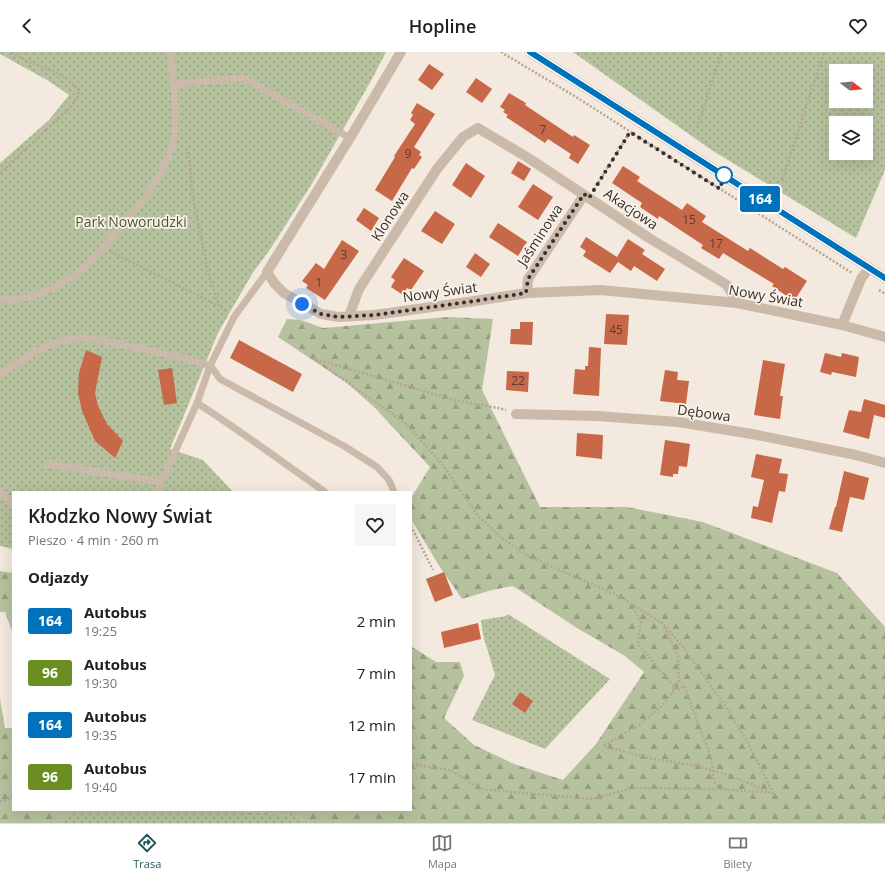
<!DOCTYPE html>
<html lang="pl">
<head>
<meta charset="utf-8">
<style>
  body { margin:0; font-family:"Open Sans",sans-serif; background:#f6f6f6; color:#202124; height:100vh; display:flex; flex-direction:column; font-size:15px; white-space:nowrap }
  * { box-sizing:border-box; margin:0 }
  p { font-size:13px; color:#757577 }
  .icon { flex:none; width:22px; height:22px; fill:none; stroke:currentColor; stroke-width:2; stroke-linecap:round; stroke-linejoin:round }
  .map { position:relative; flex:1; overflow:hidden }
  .details { position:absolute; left:12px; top:439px; width:400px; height:320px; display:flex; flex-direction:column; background:#fff; border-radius:0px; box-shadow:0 4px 16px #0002 }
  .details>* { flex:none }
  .badge { padding:0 8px; border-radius:3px; font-size:14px; line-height:26px }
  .needle { width:26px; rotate:106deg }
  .fabs { position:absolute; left:829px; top:12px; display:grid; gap:8px }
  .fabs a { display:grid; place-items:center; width:44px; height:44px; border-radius:0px; background:#fff; box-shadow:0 4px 16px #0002; font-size:20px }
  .you { position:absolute; width:20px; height:20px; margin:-10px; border:3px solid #fff; border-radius:50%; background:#1a73e8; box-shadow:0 0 0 6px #1a73e833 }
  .map>.badge { position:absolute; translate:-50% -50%; box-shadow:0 0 0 2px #fff }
  h2 { padding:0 16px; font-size:15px; line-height:36px }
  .round { display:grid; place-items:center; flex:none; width:42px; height:42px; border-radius:0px; background:#f6f6f6 }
  .overview { display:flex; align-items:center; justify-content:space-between; height:68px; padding:0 16px }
  h1 { font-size:19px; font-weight:600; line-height:30px }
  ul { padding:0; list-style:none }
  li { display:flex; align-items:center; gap:12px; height:52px; padding:0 16px }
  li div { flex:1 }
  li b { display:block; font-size:15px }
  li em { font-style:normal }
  li .badge { min-width:44px; font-weight:700; text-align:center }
  header { display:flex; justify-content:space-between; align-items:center; height:52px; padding:0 16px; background:#fff; font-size:18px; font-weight:600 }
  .tabs { display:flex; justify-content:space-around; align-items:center; height:56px; border-top:1px solid #e0e0e0; background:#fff; font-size:11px; color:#757577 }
  .tabs a { display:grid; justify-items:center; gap:2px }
  .tabs .selected { color:#1e565b }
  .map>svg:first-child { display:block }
</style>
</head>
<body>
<header><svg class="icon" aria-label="back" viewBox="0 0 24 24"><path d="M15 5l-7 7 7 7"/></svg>Hopline<svg class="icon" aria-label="heart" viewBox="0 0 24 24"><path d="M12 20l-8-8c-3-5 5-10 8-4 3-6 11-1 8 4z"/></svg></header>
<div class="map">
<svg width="885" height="771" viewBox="0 0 885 771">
  <defs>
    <pattern id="green-dots" width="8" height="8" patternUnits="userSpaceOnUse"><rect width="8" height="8" fill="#b6c29e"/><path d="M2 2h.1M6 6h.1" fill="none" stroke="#959e81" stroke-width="1.8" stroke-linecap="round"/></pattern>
    <pattern id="forest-firs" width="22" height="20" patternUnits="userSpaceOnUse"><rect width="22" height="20" fill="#b6c29e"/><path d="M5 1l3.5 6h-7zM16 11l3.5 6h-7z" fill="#959e81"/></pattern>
  </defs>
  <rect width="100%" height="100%" fill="#f3e9de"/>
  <g fill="url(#green-dots)" fill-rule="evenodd">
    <path d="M0,0h386l-14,27 -59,103 -42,66 -19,26 -34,59 -48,116 33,11 30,32h-220v57l-13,-3v-383l49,-43 20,-25 -22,-15 -47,-26z"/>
    <path d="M573,0h312v118l-29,68 -146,-89zM836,19h30v30h-30zM836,71h30v30h-30z"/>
    <path d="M508,562l102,65 -65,70 -73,-29 23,-45 -12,-40 -2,-15 25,-4z"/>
    <path d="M72,758h164l59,6 14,7h-253z"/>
  </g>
  <g fill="url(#forest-firs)">
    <path d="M447,265l46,2 -11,71 58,117h87l76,15 134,51 48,54v196h-576l-14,-7 -59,-6h175v-163l3,1 22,14h24l4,14 -20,42 30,27 40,19 49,16 33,-36 48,-72 -19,-16 -48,-28 -64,-42 -21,4 -30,9 -24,-35 -27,-45v-21l19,-31 -55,-59 -28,-25 -69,-46 9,-18 14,1 22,8z"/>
    <path d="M0,519l13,2v64l-1,-6 -7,-19h-5z"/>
    <path d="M0,647l5,29h8v82h59l-16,13h-56z"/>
  </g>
  <g fill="#c76848">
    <path d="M429,12l15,10 -12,16 -14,-10z"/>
    <path d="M476,26l16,11 -10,14 -16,-11z"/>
    <path d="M509,41l17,10 -1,2 48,32 1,-2 16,10 -12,19 -9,-6 2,-4 -23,-15 -3,4 -39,-26 2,-2 -5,-3 2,-2 -5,-3z"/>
    <path d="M417,51l18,11 -21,33 7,5 -2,3 3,2 -8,12 -2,-1 -20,33 -17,-11 20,-33 -1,-1 21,-32 -5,-4 3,-5 -2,-2z"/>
    <path d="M518,109l13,8 -7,12 -13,-8z"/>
    <path d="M466,111l19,13 -14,22 -19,-13z"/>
    <path d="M623,114l17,11 -3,4 45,29 5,-7 19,13 -4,6 46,29 2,-3 33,21 2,-2 22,14 -13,20 -22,-15 2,-2 -51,-31 -4,6 -18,-11 2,-3 -44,-29 -1,3 -18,-12 2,-4 -30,-20z"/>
    <path d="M533,132l20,13 -15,23 -20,-13z"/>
    <path d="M364,156l15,10 -8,13 -15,-11z"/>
    <path d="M435,159l20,13 -13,20 -21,-13z"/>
    <path d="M498,171l29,19 -9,14 -29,-19z"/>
    <path d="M586,185l31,20 11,-18 17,11 -3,4 23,15 -8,12 -23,-15 -3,5 -13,-9 -8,11 -27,-17 3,-5 -6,-4z"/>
    <path d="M342,188l17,11 -34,49 -19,-12 2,-3 -6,-4 14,-18 8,6z"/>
    <path d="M475,201l15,11 -9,13 -15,-10z"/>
    <path d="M404,206l20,13 -13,19 -4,-2 -4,7 -12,-8 4,-7 -4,-3z"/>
    <path d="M606,262l23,1 -2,30 -23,-1z"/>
    <path d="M520,270h13l-1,23 -22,-1 1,-15h9z"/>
    <path d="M239,288l63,34 -9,18 -63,-34z"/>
    <path d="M589,295l12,1 -2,48 -26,-2 2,-25 10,1v-4h3z"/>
    <path d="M86,298l16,7 -7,36 3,13 9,18 16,17 -8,17 -20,-17 -13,-30 -4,-18 1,-20z"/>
    <path d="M825,301l16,4 1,-4 17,4 -3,20 -24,-5 -1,3 -11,-3z"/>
    <path d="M763,308l22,4 -5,32h3l-3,23 -26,-4z"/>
    <path d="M172,316l5,35 -13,2 -6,-35z"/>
    <path d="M665,318l13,2 -1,8 12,1 -3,23 -26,-3z"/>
    <path d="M507,319l22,1 -1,20 -22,-2z"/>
    <path d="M864,347l21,6v13l-11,-3 -5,24 -26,-7 6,-22 12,2z"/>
    <path d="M577,381l26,2 -1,24 -26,-3z"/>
    <path d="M665,388l25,4 -3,23 -8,-1 -1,8h-5v3l-13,-2z"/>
    <path d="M756,402l26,5 -3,14 9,1 -3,18 -6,-1 -7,32 -21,-5 2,-12 5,1 6,-27 -13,-3z"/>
    <path d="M844,419l25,7 -5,22 -14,-3 -8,35 -13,-3 6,-22h1z"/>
    <path d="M444,520l9,23 -18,7 -9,-23z"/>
    <path d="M478,571l3,16 -37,9 -3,-16z"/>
    <path d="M520,640l13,9 -8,12 -13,-9z"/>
  </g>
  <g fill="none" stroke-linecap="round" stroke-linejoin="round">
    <g stroke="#b7a394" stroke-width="2.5" stroke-dasharray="2 2" stroke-linecap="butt">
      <path d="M501,0l75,45 276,176"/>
      <path d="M697,76l25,-76"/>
      <path d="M187,96l4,22 1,23 17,84 11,30 6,4"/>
      <path d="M0,121l72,-67 6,-10 1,-7c-8,-6 -16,-13 -24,-17 -15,-6 -30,-11 -44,-20"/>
      <path d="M782,129l42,-129"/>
      <path d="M594,137l36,-57"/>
      <path d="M111,200l108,54"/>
      <path d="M879,238l6,4"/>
      <path d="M313,306l92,65 37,41 36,52 24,22 28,19 91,40 41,26 22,25 44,62 20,33 25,50 -53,-4 -87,-1 -41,11 -112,-10 -30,-19 -39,-6"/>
      <path d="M316,307l138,41 44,8 8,2"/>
      <path d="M411,474l22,44"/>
      <path d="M631,552l10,18 -3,22 39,46 7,-4 27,71 3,24 6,8"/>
      <path d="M664,575l14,28 1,27 -15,22 -25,21 -36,21 51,13 44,7 34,10 37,16"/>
      <path d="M0,749l6,-1 7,-4"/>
    </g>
    <g stroke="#cbb9aa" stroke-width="7">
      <path d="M173,32l71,-6 106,60"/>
      <path d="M267,220l-33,45 -24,49 -13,37c44,28 85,59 128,89"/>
      <path d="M0,247c22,3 47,-7 66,-18 17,-10 30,-26 42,-40 26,-28 55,-60 65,-98 5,-23 1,-67 -3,-91"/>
      <path d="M0,323c21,-15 50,-35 76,-37 11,-2 129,23 135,29 3,3 6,8 9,12l124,67 33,21 12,13 5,12"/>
      <path d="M47,412l114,18"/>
      <path d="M0,439l13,15"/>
      <path d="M157,440l40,-89"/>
    </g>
    <g stroke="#cbb9aa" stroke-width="10">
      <path d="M401,0l-51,86 -83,134 8,12 9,9 37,21 18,3 35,-2 94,-13 59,-9 74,-3 136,13 105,22 43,12"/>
      <path d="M527,241l1,-14 56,-84"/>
      <path d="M349,264l10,-27 78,-120 26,-32 15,-9 52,31 119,79 78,47 10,18"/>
      <path d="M842,273l19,-46 8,-11"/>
      <path d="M516,362l81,2 81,6 74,12 104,21 29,8"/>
    </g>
    <path stroke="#cbb9aa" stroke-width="10" d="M530,0l355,226"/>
  </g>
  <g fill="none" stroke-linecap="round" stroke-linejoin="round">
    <defs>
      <path id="line" d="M530,0l355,226"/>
    </defs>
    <use href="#line" stroke="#fff" stroke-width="9"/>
    <use href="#line" stroke="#0072bc" stroke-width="6"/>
    <path stroke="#392e29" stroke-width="4" stroke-dasharray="0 7.2" d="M302,252l19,10 18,3 35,-2 94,-13 58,-9 2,-14 56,-85 5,4 41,-66 90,57 4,-14"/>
  </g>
  <circle fill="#fff" stroke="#0072bc" stroke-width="2" cx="724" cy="123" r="8"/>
  <g text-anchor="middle" stroke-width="3.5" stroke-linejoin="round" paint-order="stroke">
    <g font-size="12" fill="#5c3c31">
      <text x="543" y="82">7</text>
      <text x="408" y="106">9</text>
      <text x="689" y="172">15</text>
      <text x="716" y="196">17</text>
      <text x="344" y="207">3</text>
      <text x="319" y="235">1</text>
      <text x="616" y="282">45</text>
      <text x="518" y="333">22</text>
    </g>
    <g font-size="14" fill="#392e29" stroke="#faf3eb">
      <text transform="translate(631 157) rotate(34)" y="5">Akacjowa</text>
      <text transform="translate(390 164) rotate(-57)" y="5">Klonowa</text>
      <text transform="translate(540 183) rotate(-57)" y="5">Jaśminowa</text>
      <text transform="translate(440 240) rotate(-8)" y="5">Nowy Świat</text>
      <text transform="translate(766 244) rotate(10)" y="5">Nowy Świat</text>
      <text transform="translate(704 361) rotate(8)" y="5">Dębowa</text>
    </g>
    <g font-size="14" fill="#47572d" stroke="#faf3eb">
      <text x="131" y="175">Park Noworudzki</text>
    </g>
  </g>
</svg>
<div class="fabs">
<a><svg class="needle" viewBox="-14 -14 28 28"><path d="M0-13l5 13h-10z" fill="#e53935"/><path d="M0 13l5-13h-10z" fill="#757577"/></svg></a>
<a><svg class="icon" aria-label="layers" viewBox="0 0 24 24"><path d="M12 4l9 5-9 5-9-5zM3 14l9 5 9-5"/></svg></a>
</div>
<div class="you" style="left:302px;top:252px"></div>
<b class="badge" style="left:760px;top:147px;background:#0072bc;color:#fff">164</b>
<section class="details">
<div class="overview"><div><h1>Kłodzko Nowy Świat</h1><p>Pieszo · 4 min · 260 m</p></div><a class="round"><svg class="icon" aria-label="heart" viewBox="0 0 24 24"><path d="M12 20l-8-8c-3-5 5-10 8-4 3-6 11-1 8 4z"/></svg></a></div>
<h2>Odjazdy</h2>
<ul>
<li><span class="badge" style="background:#0072bc;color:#fff">164</span><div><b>Autobus</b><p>19:25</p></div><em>2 min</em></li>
<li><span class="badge" style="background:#6b8e23;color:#fff">96</span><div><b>Autobus</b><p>19:30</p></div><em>7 min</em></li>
<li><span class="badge" style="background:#0072bc;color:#fff">164</span><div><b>Autobus</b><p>19:35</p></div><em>12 min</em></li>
<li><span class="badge" style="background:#6b8e23;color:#fff">96</span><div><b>Autobus</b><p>19:40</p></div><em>17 min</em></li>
</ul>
</section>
</div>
<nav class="tabs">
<a class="selected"><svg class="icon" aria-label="directions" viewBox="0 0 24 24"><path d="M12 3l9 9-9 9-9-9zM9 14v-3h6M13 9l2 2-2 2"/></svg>Trasa</a>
<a><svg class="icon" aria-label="map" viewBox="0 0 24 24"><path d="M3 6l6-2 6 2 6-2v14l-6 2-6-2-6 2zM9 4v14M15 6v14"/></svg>Mapa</a>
<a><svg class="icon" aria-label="tickets" viewBox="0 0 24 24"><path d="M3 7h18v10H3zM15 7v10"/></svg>Bilety</a>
</nav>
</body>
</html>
